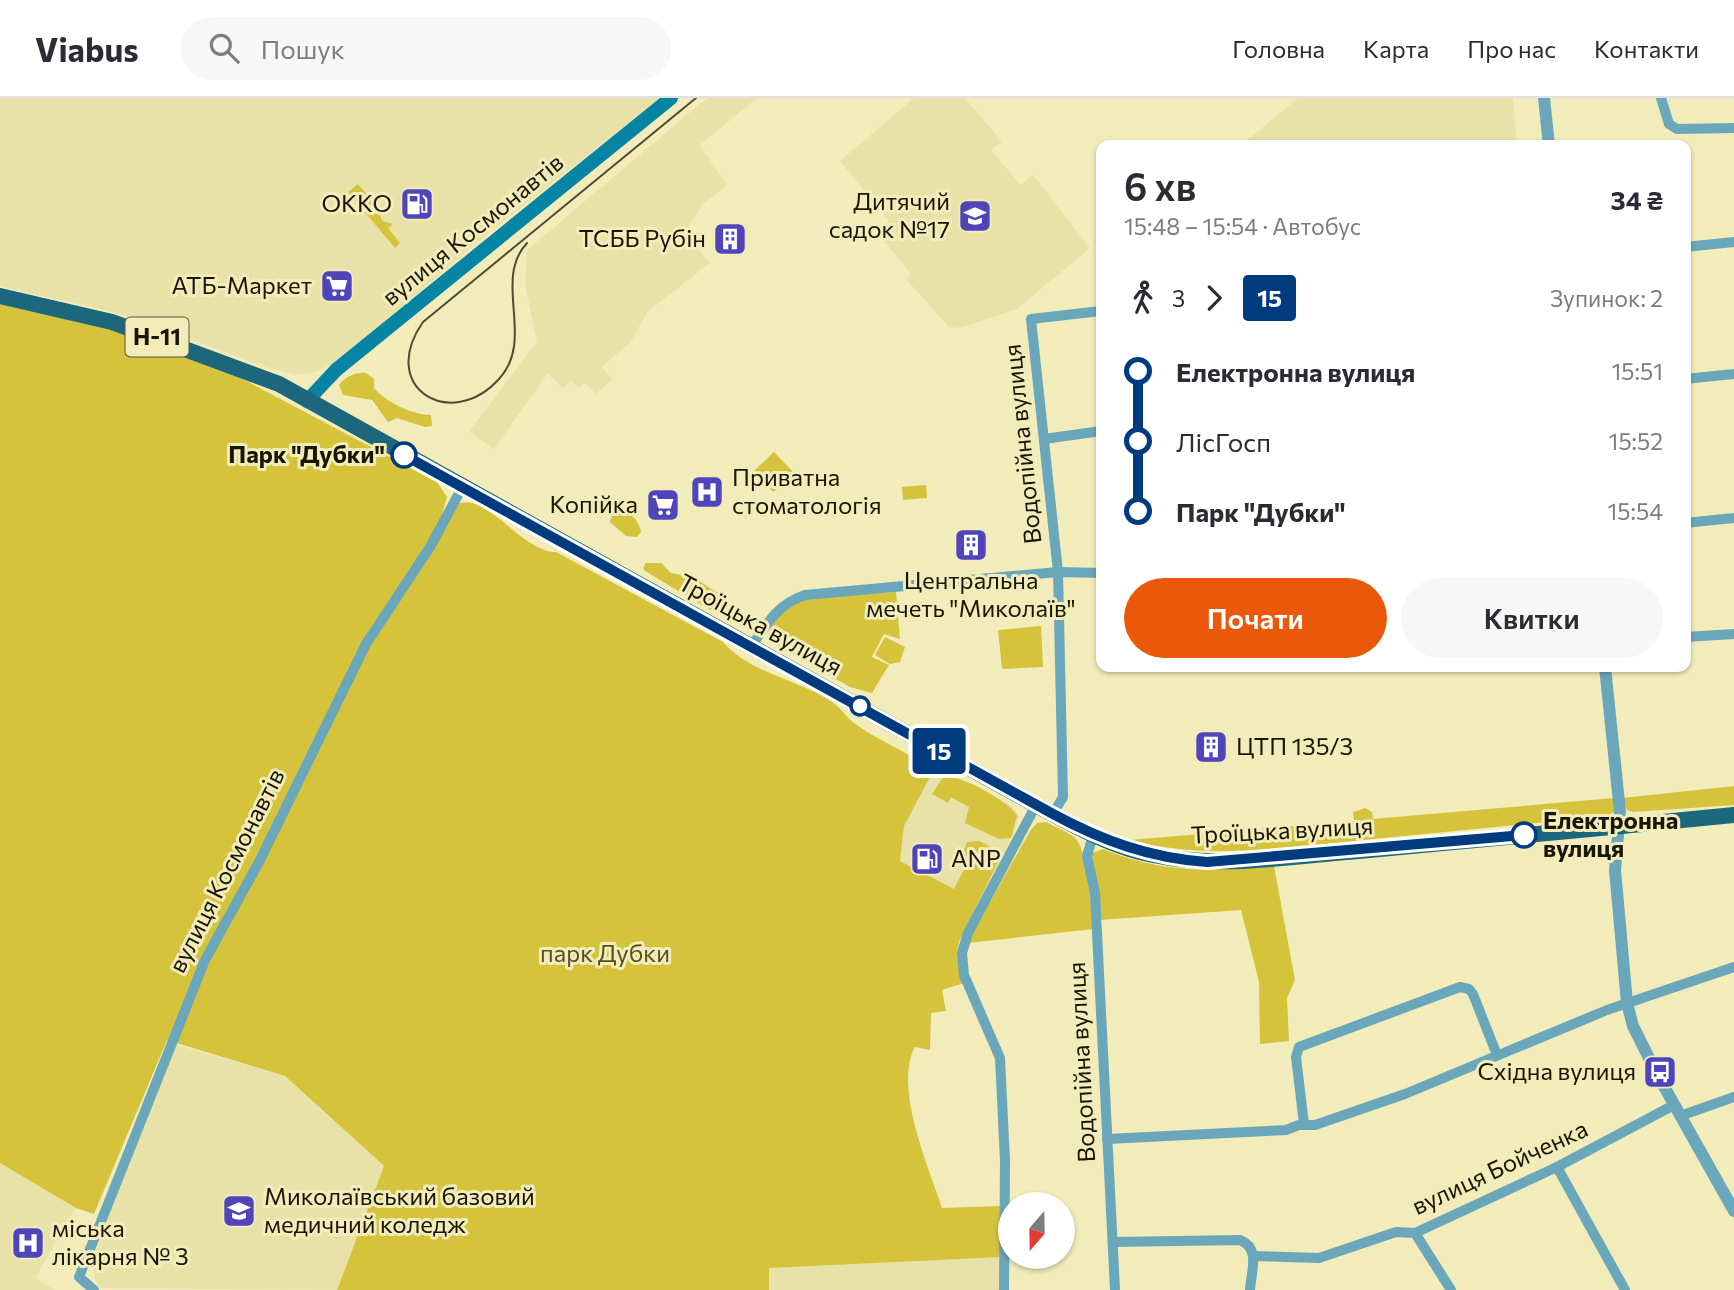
<!DOCTYPE html>
<html lang="uk">
<head>
<meta charset="utf-8">
<style>
  body { margin:0; font-family:Commissioner,sans-serif; background:#f7f7f7; color:#2b2b33; height:100vh; display:flex; flex-direction:column; font-size:26px; white-space:nowrap }
  * { box-sizing:border-box; margin:0 }
  p { font-size:23px; color:#7c7c81 }
  .icon { flex:none; width:38px; height:38px; fill:none; stroke:currentColor; stroke-width:2; stroke-linecap:round; stroke-linejoin:round }
  .map { position:relative; flex:1; overflow:hidden }
  .drawer { position:absolute; left:1096px; top:42px; width:595px; height:532px; display:flex; flex-direction:column; background:#fff; border-radius:14px; box-shadow:0 2px 5px #0004 }
  .drawer>* { flex:none }
  .badge { padding:0 14px; border-radius:5px; font-size:24px; line-height:46px }
  .needle { width:46px; rotate:200deg }
  .tools { position:absolute; left:998px; top:1094px; display:grid; gap:14px }
  .tools a { display:grid; place-items:center; width:77px; height:77px; border-radius:50%; background:#fff; box-shadow:0 2px 5px #0004; font-size:35px }
  .map>.badge { position:absolute; translate:-50% -50%; box-shadow:0 0 0 4px #fff }
  .legs { display:flex; align-items:center; gap:10px; height:77px; padding:0 28px; font-size:23px }
  .legs p { margin-inline-start:auto }
  .head { display:flex; align-items:center; justify-content:space-between; height:119px; padding:0 28px }
  h1 { font-size:38px; font-weight:600; line-height:52px }
  .button { display:flex; gap:14px; margin-top:auto; padding:14px 28px }
  .button a { flex:1; height:80px; border-radius:42px; background:#ea580c; color:#fff; font-size:28px; font-weight:600; line-height:80px; text-align:center }
  .button a+a { background:#f7f7f7; color:#2b2b33 }
  ul { padding:0 28px; list-style:none }
  li { display:flex; align-items:center; gap:24px; height:70px; font-size:26px }
  li i { display:grid; place-items:center; width:10px; height:100%; margin:0 9px; background:currentColor }
  li i::after { content:''; width:18px; height:18px; margin:-9px; border:5px solid; border-radius:50%; background:#fff }
  li p { margin-inline-start:auto }
  li:first-child i { background:linear-gradient(#0000 50%,currentColor 0) }
  li:last-child i { background:linear-gradient(currentColor 50%,#0000 0) }
  header { display:flex; align-items:center; gap:42px; box-sizing:border-box; height:98px; padding:0 35px; background:#fff; border-bottom:2px solid #e1e1e2 }
  header strong { font-size:33px }
  nav { display:flex; gap:38px; margin-inline-start:auto; font-size:24px }
  .search { width:490px; height:63px; background:#f7f7f7; display:flex; align-items:center; gap:18px; box-sizing:border-box; padding:0 24px; border-radius:38px; color:#7c7c81; font-size:26px }
  .map>svg:first-child { display:block }
</style>
</head>
<body>
<header>
<strong>Viabus</strong>
<div class="search"><svg class="icon" aria-label="search" viewBox="0 0 24 24"><circle cx="10" cy="10" r="6"/><path d="M15 15l6 6"/></svg>Пошук</div>
<nav><a>Головна</a><a>Карта</a><a>Про нас</a><a>Контакти</a></nav>
</header>
<div class="map">
<svg width="1734" height="1192" viewBox="0 0 1734 1192">
  <rect width="100%" height="100%" fill="#f2ecbb"/>
  <g fill="#e9e2a8">
    <path d="M0,0h659l-175,139 -149,126 -17,8 -21,4 -32,-8 -140,-52 -125,-29z"/>
    <path d="M707,0h50l-57,47 27,40 -24,19 -19,29 26,30 -62,48 -18,32 -28,24 11,12 -17,15 -11,-11 -6,5 -8,-7 -8,8 -15,-16 -54,76 -25,-18 68,-89 -12,-58 2,-34z"/>
    <path d="M914,0h51l37,44 -11,8 29,35 13,-10 57,73 -73,61 -57,19 -11,-1 -43,-48 5,-5 -35,-43 13,-10 -49,-60z"/>
    <path d="M1298,0h215l4,47h-276z"/>
    <path d="M925,666l16,4 71,38 7,10 -5,20 -34,67 -81,-42 5,-35 25,-47z"/>
    <path d="M174,946l111,32 99,91 -47,123 -236,-2 -7,-11v-21z"/>
    <path d="M0,1065l76,45 -41,70 20,12h-55z"/>
    <path d="M1002,1159l-1,33h-232l-1,-22z"/>
  </g>
  <g fill="#d4c33b">
    <path d="M358,86l17,20 -5,4 3,5 5,-3 4,11 11,3 -5,4 12,15 -5,5 -47,-56z"/>
    <path d="M0,206l109,24 80,28 52,22 196,104 10,15 -5,18c6,-4 13,-10 19,-12 27,-8 62,49 95,49l167,90c29,33 77,37 112,62 7,6 12,14 19,19 22,16 48,27 71,41l4,15 -25,47 -4,35 54,28 13,-25 -7,-4 7,-18 12,-1 20,10 1,7 -41,84 -2,11 7,30 -22,7 4,21 -15,2 -1,37 -15,-3c-22,40 14,121 27,161l59,-2 1,51 -233,11v22h-432l47,-124 -99,-90 -118,-36 -73,174 -18,-6 -76,-45z"/>
    <path d="M366,275l8,6v9c12,14 38,27 57,27l1,11 -7,1 -28,-9 -9,4 -16,-22 -29,-5 -4,-10c6,-8 17,-13 27,-12z"/>
    <path d="M774,354l20,21 -21,19 -19,-21z"/>
    <path d="M926,387l1,13 -24,2 -1,-13z"/>
    <path d="M618,412c12,1 21,10 23,22l-4,5 -11,-1 -16,-14 3,-10z"/>
    <path d="M646,465h15l10,10 24,5 24,16 -1,13 -8,3 -65,-39 -2,-3z"/>
    <path d="M896,494l4,47 -16,-5 -12,23 17,8 -17,28 -22,-6 -82,-47c2,-22 20,-35 39,-42z"/>
    <path d="M1041,528l2,41 -41,2 -4,-39z"/>
    <path d="M885,539l20,10 -5,15 -10,2 -15,-9z"/>
    <path d="M944,678c16,-1 66,25 73,40l-6,22 -12,1 -34,-16 4,-16 -18,-10 -3,6 -16,-9z"/>
    <path d="M1734,688v19l-101,7 -6,-2 -5,-12z"/>
    <path d="M1614,700v14l-8,4c-78,8 -155,15 -233,23 -80,8 -165,22 -244,1l225,-19 -1,-9 12,-4 7,4 1,7z"/>
    <path d="M1046,724c9,5 21,9 29,16 13,12 17,72 19,91l-127,14 63,-112 7,-8z"/>
    <path d="M1103,751c61,25 107,22 171,17l21,114 -8,18 2,43 -29,3 -1,-62 -18,-72 -142,10 -7,-67z"/>
  </g>
  <g fill="none" stroke-linecap="round" stroke-linejoin="round">
    <g stroke="#6ba7bb" stroke-width="10">
      <path d="M1661,0l8,26 8,5 57,-1"/>
      <path d="M1685,149l49,-5"/>
      <path d="M1685,281l49,-5"/>
      <path d="M1044,341l57,-8"/>
      <path d="M1685,425l49,-5"/>
      <path d="M1685,539l49,-3"/>
      <path d="M752,548c15,-23 26,-42 53,-51l253,-23 43,1"/>
      <path d="M1053,716l10,-17 -5,-225 -27,-253 70,-8"/>
      <path d="M1093,737l-6,21 8,37 20,397"/>
      <path d="M1680,1018l54,-19"/>
      <path d="M1304,1026l-8,-67 3,-10 161,-60 9,2 4,5 24,61"/>
      <path d="M1107,1041l179,-9 13,-5h16l90,-31 202,-84 127,-43"/>
      <path d="M1557,1069l68,123"/>
      <path d="M1415,1135l36,57"/>
      <path d="M1113,1144l127,-2c21,8 11,32 10,50"/>
      <path d="M1254,1158l65,2 77,-26 19,1 142,-66 117,-62"/>
      <path d="M94,1192l-15,-13 126,-317 54,-98 107,-218 64,-97 33,-61"/>
      <path d="M1004,1192l1,-129 -5,-103 -36,-83 -2,-22 6,-20 68,-128"/>
    </g>
    <g stroke="#6ba7bb" stroke-width="12">
      <path d="M1544,0l5,47"/>
      <path d="M1605,569l15,145 -5,58 12,133 6,23 24,48 77,137"/>
    </g>
    <path stroke="#0684a3" stroke-width="14" d="M307,303l29,-31 335,-272"/>
    <path stroke="#1c677c" stroke-width="16" d="M0,198l112,26 167,62 757,421c37,20 75,42 117,50 66,14 139,1 206,-4 125,-11 250,-24 375,-36"/>
    <path stroke="#4f4b32" stroke-width="2" d="M527,145c-35,38 9,96 -28,136 -48,53 -122,9 -76,-57l273,-224"/>
  </g>
  <g fill="none" stroke-linecap="round" stroke-linejoin="round">
    <defs>
      <path id="line-1" d="M404,357l649,359c50,27 97,44 154,48l317,-27"/>
    </defs>
    <use href="#line-1" stroke="#fff" stroke-width="16"/>
    <use href="#line-1" stroke="#003b80" stroke-width="10"/>
  </g>
  <defs>
    <symbol id="fuel-square" viewBox="-11 -11 22 22"><rect x="-9" y="-9" width="18" height="18" rx="4" fill="#5044bb" stroke="#f2ecbb"/><path d="M-5.5-6h7V0h2V4h1.3V-2.5L3-4.5l.8-.8L6-3V5H2.5V1h-1V6h-7ZM-4.2-4.7v3.2H.2V-4.7Z" fill="#fff"/></symbol>
    <symbol id="school-square" viewBox="-11 -11 22 22"><rect x="-9" y="-9" width="18" height="18" rx="4" fill="#5044bb" stroke="#f2ecbb"/><path d="M0-5L7-2L0 1L-7-2ZM-4 1L0 2.5L4 1V4Q0 6-4 4Z" fill="#fff"/></symbol>
    <symbol id="building-square" viewBox="-11 -11 22 22"><rect x="-9" y="-9" width="18" height="18" rx="4" fill="#5044bb" stroke="#f2ecbb"/><path d="M-4-6H4V6H1V3H-1V6H-4ZM-2.5-4.3h1.7v1.8h-1.7ZM.8-4.3h1.7v1.8H.8ZM-2.5-1h1.7V.8h-1.7ZM.8-1h1.7V.8H.8Z" fill="#fff"/></symbol>
    <symbol id="supermarket-square" viewBox="-11 -11 22 22"><rect x="-9" y="-9" width="18" height="18" rx="4" fill="#5044bb" stroke="#f2ecbb"/><path d="M-6-5.5h2.5l.6 2H6L4.5 2H-2.5L-4.4-4H-6ZM-1.5 3.2a1.3 1.3 0 1 0 .1 0ZM3 3.2a1.3 1.3 0 1 0 .1 0Z" fill="#fff"/></symbol>
    <symbol id="hospital-square" viewBox="-11 -11 22 22"><rect x="-9" y="-9" width="18" height="18" rx="4" fill="#5044bb" stroke="#f2ecbb"/><path d="M-5-5h3v3.5h4V-5h3V5h-3V1.5h-4V5h-3Z" fill="#fff"/></symbol>
    <symbol id="bus-square" viewBox="-11 -11 22 22"><rect x="-9" y="-9" width="18" height="18" rx="4" fill="#5044bb" stroke="#f2ecbb"/><path d="M-5-6H5V4H4V6H2V4H-2V6H-4V4H-5ZM-3.5-4V0h7V-4ZM-3.5 1.2v1.5H-2V1.2ZM2 1.2v1.5H3.5V1.2Z" fill="#fff"/></symbol>
    <symbol id="university-square" viewBox="-11 -11 22 22"><rect x="-9" y="-9" width="18" height="18" rx="4" fill="#5044bb" stroke="#f2ecbb"/><path d="M0-5L7-2L0 1L-7-2ZM-4 1L0 2.5L4 1V4Q0 6-4 4Z" fill="#fff"/></symbol>
  </defs>
  <g fill-rule="evenodd">
    <use href="#fuel-square" x="398" y="87" width="38" height="38"/>
    <use href="#school-square" x="956" y="99" width="38" height="38"/>
    <use href="#building-square" x="711" y="122" width="38" height="38"/>
    <use href="#supermarket-square" x="318" y="169" width="38" height="38"/>
    <use href="#hospital-square" x="688" y="375" width="38" height="38"/>
    <use href="#supermarket-square" x="644" y="388" width="38" height="38"/>
    <use href="#building-square" x="952" y="428" width="38" height="38"/>
    <use href="#building-square" x="1192" y="630" width="38" height="38"/>
    <use href="#fuel-square" x="908" y="742" width="38" height="38"/>
    <use href="#bus-square" x="1641" y="955" width="38" height="38"/>
    <use href="#university-square" x="220" y="1094" width="38" height="38"/>
    <use href="#hospital-square" x="9" y="1126" width="38" height="38"/>
  </g>
  <g fill="#fff" stroke="#003b80" stroke-width="3.5">
    <circle cx="404" cy="357" r="12"/>
    <circle cx="860" cy="608" r="9"/>
    <circle cx="1524" cy="737" r="12"/>
  </g>
  <g text-anchor="middle" stroke-width="6" stroke-linejoin="round" paint-order="stroke">
    <rect fill="#f2ecbb" stroke="#5a563c" stroke-width="2" x="125.5" y="219.5" width="63" height="39" rx="5"/>
    <g font-size="23" font-weight="bold" fill="#191605">
      <text x="157" y="247">Н-11</text>
    </g>
    <g font-size="24" fill="#191605" stroke="#f2ecbb" text-anchor="end">
      <text x="950" y="112">Дитячий<tspan x="950" dy="28">садок №17</tspan></text>
      <text x="392" y="114">ОККО</text>
      <text x="706" y="149">ТСББ Рубін</text>
      <text x="312" y="196">АТБ-Маркет</text>
      <text x="732" y="388" text-anchor="start">Приватна<tspan x="732" dy="28">стоматологія</tspan></text>
      <text x="638" y="415">Копійка</text>
      <text x="971" y="491" text-anchor="middle">Центральна<tspan x="971" dy="28">мечеть "Миколаїв"</tspan></text>
      <text x="1236" y="657" text-anchor="start">ЦТП 135/3</text>
      <text x="951" y="769" text-anchor="start">ANP</text>
      <text x="1636" y="982">Східна вулиця</text>
      <text x="264" y="1107" text-anchor="start">Миколаївський базовий<tspan x="264" dy="28">медичний коледж</tspan></text>
      <text x="52" y="1139" text-anchor="start">міська<tspan x="52" dy="28">лікарня № 3</tspan></text>
    </g>
    <g font-size="24" fill="#191605" stroke="#f2ecbb">
      <text transform="translate(473 132) rotate(-39)" y="8">вулиця Космонавтів</text>
      <text transform="translate(1023 346) rotate(-96)" y="8">Водопійна вулиця</text>
      <text transform="translate(760 527) rotate(29)" y="8">Троїцька вулиця</text>
      <text transform="translate(1282 733) rotate(-3)" y="8">Троїцька вулиця</text>
      <text transform="translate(227 773) rotate(-63)" y="8">вулиця Космонавтів</text>
      <text transform="translate(1082 964) rotate(-93)" y="8">Водопійна вулиця</text>
      <text transform="translate(1500 1070) rotate(-25)" y="8">вулиця Бойченка</text>
    </g>
    <g font-size="24" font-weight="bold" fill="#191605" stroke="#f2ecbb" text-anchor="end">
      <text x="385" y="365">Парк "Дубки"</text>
      <text x="1543" y="731" text-anchor="start">Електронна<tspan x="1543" dy="28">вулиця</tspan></text>
    </g>
    <g font-size="24" fill="#57501b" stroke="#f2ecbb">
      <text x="605" y="864">парк Дубки</text>
    </g>
  </g>
</svg>
<div class="tools">
<a><svg class="needle" viewBox="-14 -14 28 28"><path d="M0-13l5 13h-10z" fill="#e53935"/><path d="M0 13l5-13h-10z" fill="#7c7c81"/></svg></a>
</div>
<b class="badge" style="left:939px;top:653px;background:#003b80;color:#fff">15</b>
<section class="drawer">
<div class="head"><div><h1>6 хв</h1><p>15:48 – 15:54 · Автобус</p></div><b>34 ₴</b></div>
<div class="legs"><svg class="icon" aria-label="walk" viewBox="0 0 24 24"><circle cx="13" cy="4" r="2"/><path d="M13 8l-2 6 4 7M11 14l-3 7M7 12l3-4h3l4 4"/></svg>3<svg class="icon" aria-label="forward" viewBox="0 0 24 24"><path d="M9 5l7 7-7 7"/></svg><b class="badge" style="background:#003b80;color:#fff">15</b><p>Зупинок: 2</p></div>
<ul>
<li><i style="color:#003b80"></i><b>Електронна вулиця</b><p>15:51</p></li>
<li><i style="color:#003b80"></i><span>ЛісГосп</span><p>15:52</p></li>
<li><i style="color:#003b80"></i><b>Парк &quot;Дубки&quot;</b><p>15:54</p></li>
</ul>
<div class="button"><a>Почати</a><a>Квитки</a></div>
</section>
</div>
</body>
</html>
